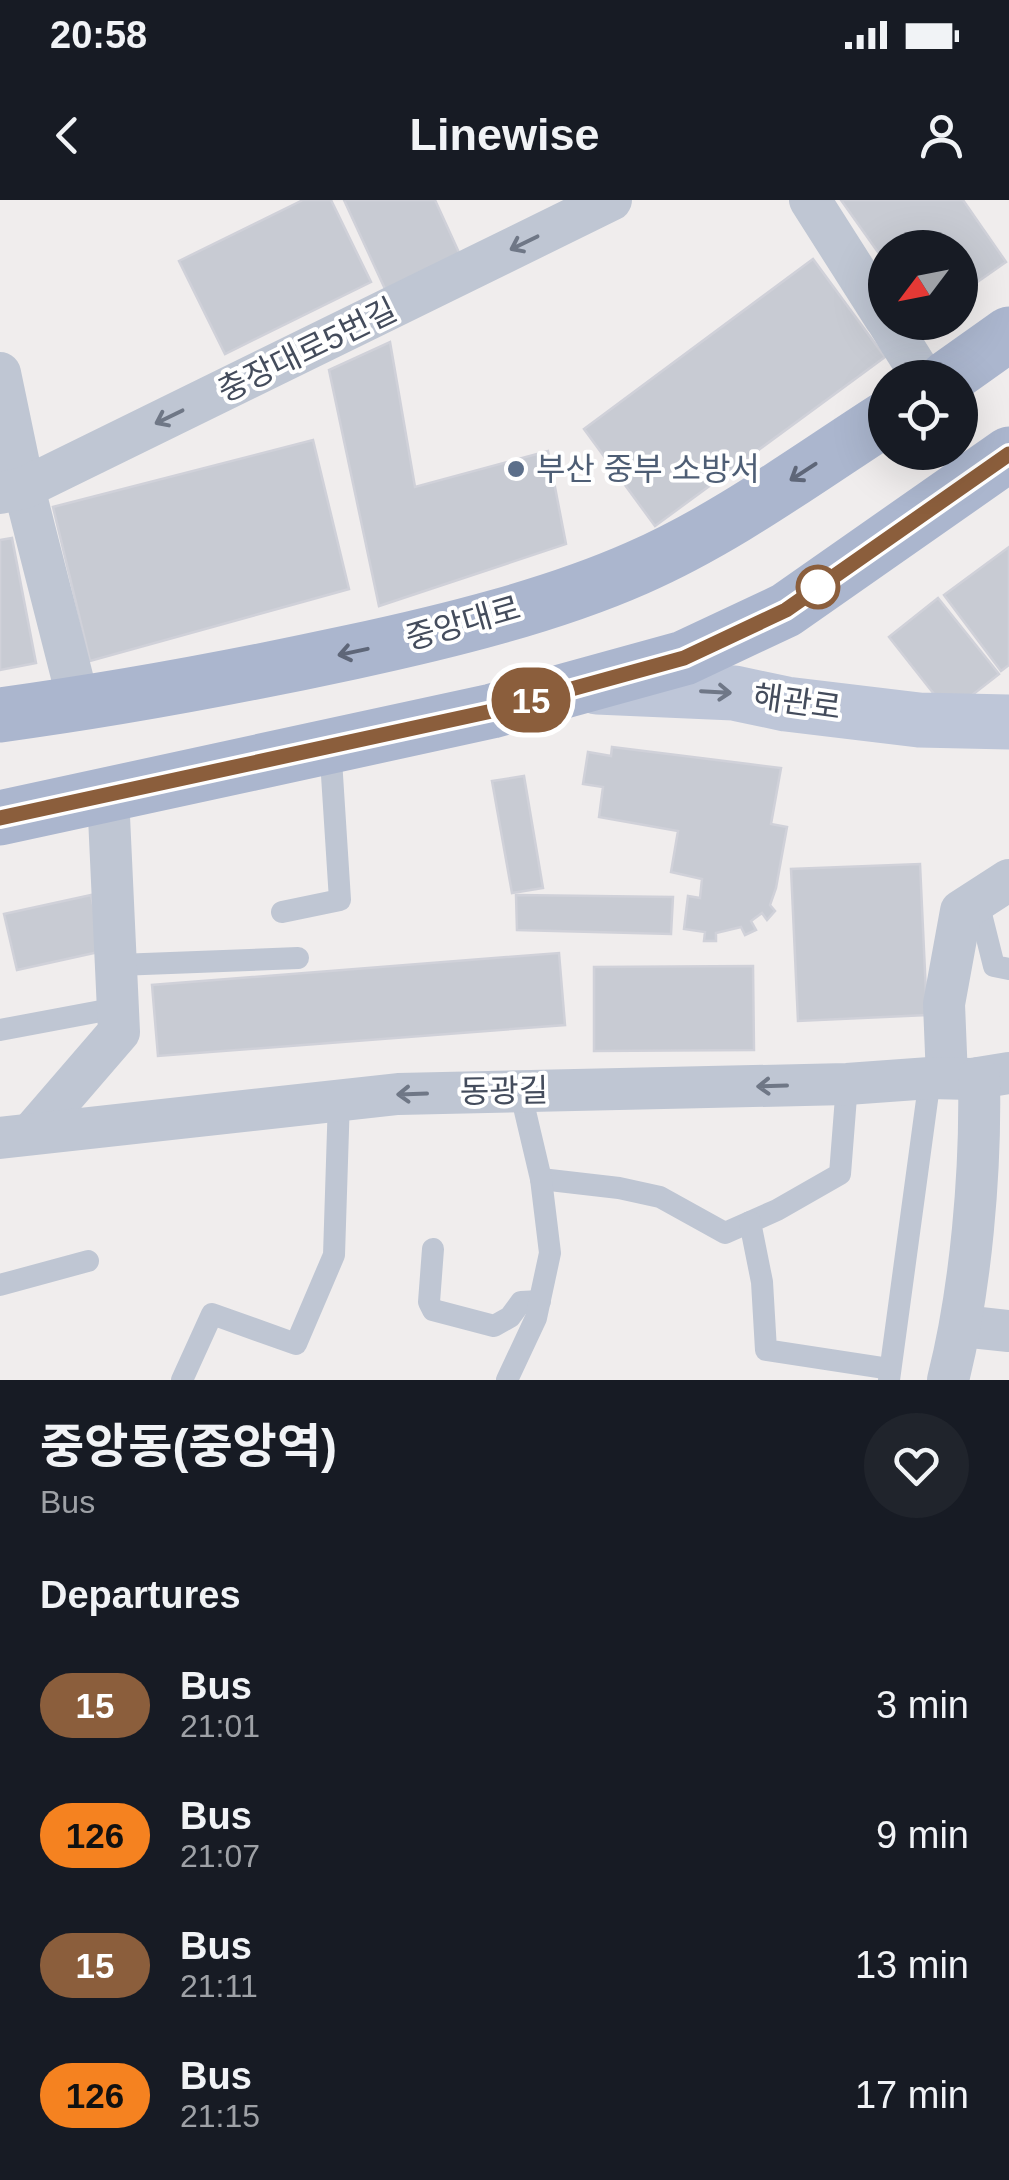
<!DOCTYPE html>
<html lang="en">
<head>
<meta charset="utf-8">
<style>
  body { margin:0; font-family:Helvetica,"Noto Sans KR",sans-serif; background:#20242c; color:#f1f3f6; height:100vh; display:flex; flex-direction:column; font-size:38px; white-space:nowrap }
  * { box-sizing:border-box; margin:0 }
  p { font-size:32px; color:#9ea1a6 }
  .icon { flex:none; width:55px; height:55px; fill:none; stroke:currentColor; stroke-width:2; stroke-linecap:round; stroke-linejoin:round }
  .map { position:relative; height:1180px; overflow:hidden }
  .drawer { display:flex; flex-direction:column; background:#171b24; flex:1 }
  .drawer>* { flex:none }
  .badge { padding:0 20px; border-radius:32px; font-size:35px; line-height:65px }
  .needle { width:65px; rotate:238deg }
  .buttons { position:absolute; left:868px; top:30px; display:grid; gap:20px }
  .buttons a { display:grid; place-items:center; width:110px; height:110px; border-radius:50%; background:#171b24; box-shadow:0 10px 40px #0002; font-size:50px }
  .map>.badge { position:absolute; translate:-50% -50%; box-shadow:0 0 0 5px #fff }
  h2 { padding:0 40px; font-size:38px; line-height:90px }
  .round { display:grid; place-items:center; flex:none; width:105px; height:105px; border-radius:52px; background:#20242c }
  .headline { display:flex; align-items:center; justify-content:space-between; height:170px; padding:0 40px }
  h1 { font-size:48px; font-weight:700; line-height:75px }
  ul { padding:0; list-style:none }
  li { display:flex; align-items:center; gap:30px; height:130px; padding:0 40px }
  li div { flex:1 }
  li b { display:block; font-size:38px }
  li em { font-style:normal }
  li .badge { min-width:110px; font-weight:700; text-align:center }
  .status { display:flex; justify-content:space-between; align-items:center; height:70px; padding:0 50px; background:#171b24; direction:ltr }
  .status svg { height:28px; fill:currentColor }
  header { display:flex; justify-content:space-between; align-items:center; height:130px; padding:0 40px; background:#171b24; font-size:45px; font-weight:700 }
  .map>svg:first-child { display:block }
</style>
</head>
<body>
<div class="status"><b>20:58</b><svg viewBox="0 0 49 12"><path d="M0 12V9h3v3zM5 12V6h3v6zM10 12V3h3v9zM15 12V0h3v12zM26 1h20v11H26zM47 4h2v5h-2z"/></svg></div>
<header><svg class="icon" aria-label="back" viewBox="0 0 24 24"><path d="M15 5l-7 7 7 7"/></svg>Linewise<svg class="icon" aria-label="person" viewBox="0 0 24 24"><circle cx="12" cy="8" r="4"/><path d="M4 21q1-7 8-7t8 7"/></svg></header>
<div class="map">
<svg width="1009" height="1180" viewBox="0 0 1009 1180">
  <rect width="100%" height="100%" fill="#f0eded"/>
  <g fill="#c8cbd3" stroke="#d0d1d9" stroke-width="2.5">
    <path d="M303,0h28l40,82 -146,72 -46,-93z"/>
    <path d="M344,0h91l26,57 -75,34z"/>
    <path d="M841,0h122l43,62 -46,32v-46h-75v14z"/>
    <path d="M813,59l72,98 -230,169 -71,-97z"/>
    <path d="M390,142l25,145 133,-36 18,93 -187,62 -50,-236z"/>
    <path d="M313,240l36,149 -259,72 -37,-154z"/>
    <path d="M12,338l24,125 -36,7v-130z"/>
    <path d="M1009,347v118l-8,6 -57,-76z"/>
    <path d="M938,398l61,76 -50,39 -60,-76z"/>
    <path d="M612,547l169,21 -10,56 16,3 -11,61 -6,17 5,6 -8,9 -5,-7 -11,8 5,9 -11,5 -4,-8 -25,6v8h-12l1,-9 -21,-3 4,-33 12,2 2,-19 -31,-7 7,-41 -79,-14 4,-30 -20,-3 5,-32 23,4z"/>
    <path d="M524,576l19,112 -31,5 -20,-112z"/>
    <path d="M920,664l7,151 -129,6 -7,-152z"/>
    <path d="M91,695l12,56 -86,19 -13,-56z"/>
    <path d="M516,695l157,2 -2,37 -154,-4z"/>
    <path d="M559,753l6,72 -407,31 -6,-71z"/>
    <path d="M753,766l1,84 -160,1v-84z"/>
  </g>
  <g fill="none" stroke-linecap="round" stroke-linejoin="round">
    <g stroke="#bfc6d3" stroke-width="22">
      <path d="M978,702l16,64 15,3"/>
      <path d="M282,712l58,-12 -10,-156"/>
      <path d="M118,765l180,-7"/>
      <path d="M0,830l117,-22"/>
      <path d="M541,979l78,9 41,9 65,36 52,-23 63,-36 7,-90"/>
      <path d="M750,1022l12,60 4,68 124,19"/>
      <path d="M433,1049l-4,53 4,8 61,16 16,-9 11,-15 19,-1"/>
      <path d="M0,1085l88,-24"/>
      <path d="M182,1180l30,-66 84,30 38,-89 5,-156"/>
      <path d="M507,1180l29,-62 14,-65 -9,-74 -21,-89"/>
      <path d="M889,1180l41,-302"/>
    </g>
    <g stroke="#bfc6d3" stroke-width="42">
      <path d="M810,0l75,118"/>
      <path d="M888,122l35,56"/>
      <path d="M0,173l24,115 55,216"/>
      <path d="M0,293l24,-5 587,-288"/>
      <path d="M947,878l-3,-74 17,-93 48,-31"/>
      <path d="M31,934l88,-102 -11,-237"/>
      <path d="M0,938l398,-44 449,-10 83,-6 42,1 37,-6"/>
      <path d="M962,1126l47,5"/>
      <path d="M948,1180c23,-91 33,-208 31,-302"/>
    </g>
    <path stroke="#bec6d8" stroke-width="55" d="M597,487l137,6 52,11 133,16 90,2"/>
    <g stroke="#abb6ce" stroke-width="55">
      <path d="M947,178l62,-44"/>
      <path d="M0,515c118,-16 236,-38 352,-63 93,-20 199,-46 285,-84 89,-39 167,-97 248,-149"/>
      <path d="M0,618l492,-107 192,-53 102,-48 223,-156"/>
    </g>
  </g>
  <defs><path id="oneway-shaft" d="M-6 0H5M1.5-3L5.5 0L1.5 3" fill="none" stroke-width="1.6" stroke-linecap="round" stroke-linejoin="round" transform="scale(2.5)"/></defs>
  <g stroke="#6f7786">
    <use href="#oneway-shaft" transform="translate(524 43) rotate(154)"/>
    <use href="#oneway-shaft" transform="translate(169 217) rotate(154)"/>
    <use href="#oneway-shaft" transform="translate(772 886) rotate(178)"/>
    <use href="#oneway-shaft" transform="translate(412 894) rotate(178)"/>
  </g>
  <g stroke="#5e6678">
    <use href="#oneway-shaft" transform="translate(803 272) rotate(147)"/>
    <use href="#oneway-shaft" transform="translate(353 452) rotate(168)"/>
  </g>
  <use stroke="#6f7787" href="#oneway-shaft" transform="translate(716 492) rotate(3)"/>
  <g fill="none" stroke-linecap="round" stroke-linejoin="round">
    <defs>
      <path id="line" d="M0,618l492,-107 192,-53 102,-48 223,-156"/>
    </defs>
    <use href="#line" stroke="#fff" stroke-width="22"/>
    <use href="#line" stroke="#8b5e3c" stroke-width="15"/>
  </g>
  <circle fill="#5c6f8a" stroke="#fff" stroke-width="4" cx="516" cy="269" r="10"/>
  <circle fill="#fff" stroke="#8b5e3c" stroke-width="5" cx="818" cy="387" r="20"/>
  <g text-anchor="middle" stroke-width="8" stroke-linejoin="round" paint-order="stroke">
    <g font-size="32" fill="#444c5c" stroke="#fff">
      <text transform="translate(307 150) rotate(-26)" y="11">충장대로5번길</text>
      <text transform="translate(463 423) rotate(-16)" y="11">중앙대로</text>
      <text transform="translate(797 502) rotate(8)" y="11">해관로</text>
      <text transform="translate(504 891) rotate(-1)" y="11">동광길</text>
    </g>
    <g font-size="32" fill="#4e5e75" stroke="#fff" text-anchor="start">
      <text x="536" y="280">부산 중부 소방서</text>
    </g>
  </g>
</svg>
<div class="buttons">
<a><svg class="needle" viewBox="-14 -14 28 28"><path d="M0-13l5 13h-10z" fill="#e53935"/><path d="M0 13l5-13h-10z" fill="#9ea1a6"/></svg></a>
<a><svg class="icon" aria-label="locate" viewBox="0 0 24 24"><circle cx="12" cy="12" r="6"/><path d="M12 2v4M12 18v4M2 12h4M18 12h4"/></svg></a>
</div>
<b class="badge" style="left:531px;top:500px;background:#8b5e3c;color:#fff">15</b>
</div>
<section class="drawer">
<div class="headline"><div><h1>중앙동(중앙역)</h1><p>Bus</p></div><a class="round"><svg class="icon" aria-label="heart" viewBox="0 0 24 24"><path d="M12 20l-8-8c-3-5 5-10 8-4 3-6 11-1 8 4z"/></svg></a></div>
<h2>Departures</h2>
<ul>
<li><span class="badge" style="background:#8b5e3c;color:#fff">15</span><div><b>Bus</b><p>21:01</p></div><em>3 min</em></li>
<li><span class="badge" style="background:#f58220;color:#111">126</span><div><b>Bus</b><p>21:07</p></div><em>9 min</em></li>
<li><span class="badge" style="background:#8b5e3c;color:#fff">15</span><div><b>Bus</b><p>21:11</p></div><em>13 min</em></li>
<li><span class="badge" style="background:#f58220;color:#111">126</span><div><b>Bus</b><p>21:15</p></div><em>17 min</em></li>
</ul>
</section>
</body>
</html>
